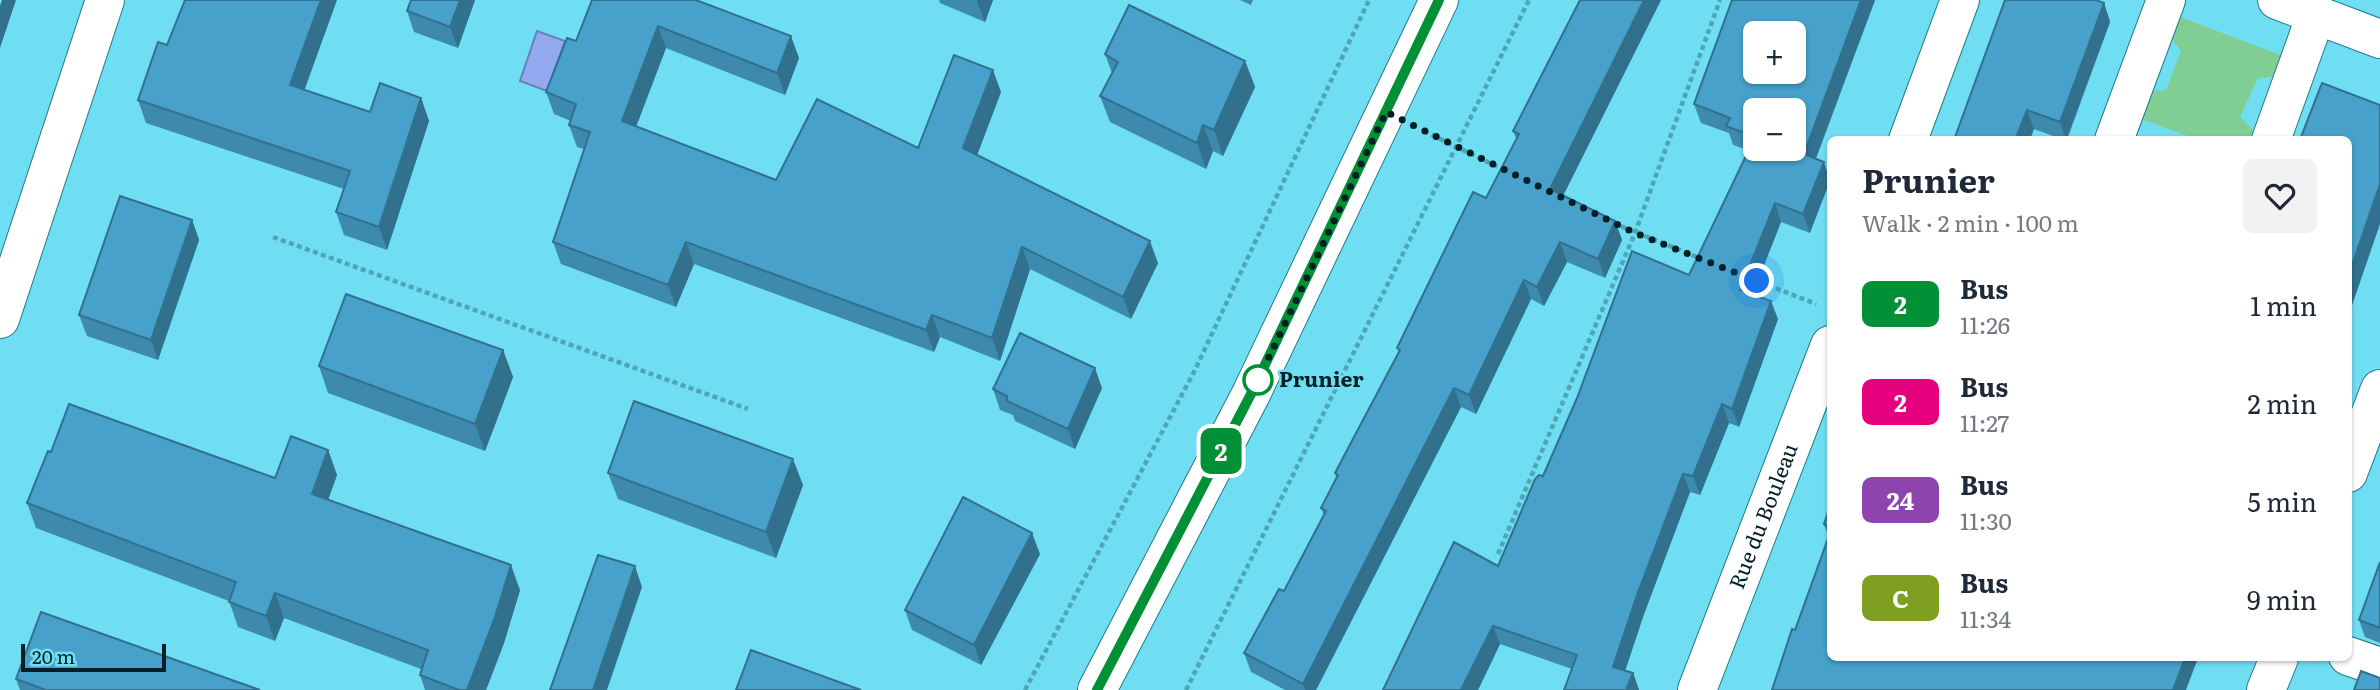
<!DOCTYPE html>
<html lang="en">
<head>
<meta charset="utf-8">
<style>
  body { margin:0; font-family:Literata,serif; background:#f2f2f3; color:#1f2937; height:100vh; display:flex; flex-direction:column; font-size:26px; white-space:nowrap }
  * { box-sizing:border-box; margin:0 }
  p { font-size:23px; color:#747a83 }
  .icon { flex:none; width:38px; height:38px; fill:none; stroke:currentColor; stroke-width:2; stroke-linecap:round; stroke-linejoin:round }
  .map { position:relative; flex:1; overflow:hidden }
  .side { position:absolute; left:1827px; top:136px; width:525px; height:525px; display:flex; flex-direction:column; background:#fff; border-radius:10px; box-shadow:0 2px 5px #0004 }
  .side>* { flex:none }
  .badge { padding:0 14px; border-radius:10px; font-size:24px; line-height:46px }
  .controls { position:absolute; left:1743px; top:21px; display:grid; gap:14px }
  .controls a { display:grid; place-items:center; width:63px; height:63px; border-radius:10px; background:#fff; box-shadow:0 2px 5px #0004; font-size:35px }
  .scale { position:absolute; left:21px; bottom:18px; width:145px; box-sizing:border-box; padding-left:7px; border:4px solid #002026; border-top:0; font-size:19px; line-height:24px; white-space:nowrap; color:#002026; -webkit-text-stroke:5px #70def2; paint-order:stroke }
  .you { position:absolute; width:35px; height:35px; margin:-18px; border:5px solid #fff; border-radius:50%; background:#1a73e8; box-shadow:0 0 0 10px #1a73e833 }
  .map>.badge { position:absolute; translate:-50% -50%; box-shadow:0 0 0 4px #fff }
  .round { display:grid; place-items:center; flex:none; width:74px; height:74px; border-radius:10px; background:#f2f2f3 }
  .headline { display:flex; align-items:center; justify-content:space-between; height:119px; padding:0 35px }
  h1 { font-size:33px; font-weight:700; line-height:52px }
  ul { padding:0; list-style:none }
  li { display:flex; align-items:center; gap:21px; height:98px; padding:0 35px }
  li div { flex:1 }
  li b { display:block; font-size:26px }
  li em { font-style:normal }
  li .badge { min-width:77px; font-weight:700; text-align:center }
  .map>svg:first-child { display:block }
</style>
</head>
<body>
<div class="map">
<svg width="2380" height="690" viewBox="0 0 2380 690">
  <rect width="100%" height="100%" fill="#70def2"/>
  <path fill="#81ce94" d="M2175,15l108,41 -7,21 -18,1 -18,39 15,15 -3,8h-53l-61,-22 9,-27 19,-1 15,-39 -12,-16z"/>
  <path fill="#94aaf0" stroke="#6881b3" stroke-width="2" d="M537,31l28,10 -18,50 -27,-10z"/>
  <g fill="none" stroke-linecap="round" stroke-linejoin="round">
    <defs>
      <g id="minor">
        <path d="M2277,0l103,39"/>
        <path d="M1908,140l52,-140"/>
        <path d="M2114,140l52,-140"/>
        <path d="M2271,140l45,-125"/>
        <path d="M0,319l105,-319"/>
        <path d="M2348,473l32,-84"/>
        <path d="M2348,656l32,11"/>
        <path id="s1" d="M1697,690l133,-345"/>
        <path d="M2266,690l13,-32"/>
      </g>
      <path id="major" d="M1097,690l154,-296 188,-394"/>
    </defs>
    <use href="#minor" stroke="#207b89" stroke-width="40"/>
    <use href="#major" stroke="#207b89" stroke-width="40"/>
    <g stroke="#4ea5b5" stroke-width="4.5" stroke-dasharray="5 3.5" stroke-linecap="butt">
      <path d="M1424,131l80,39"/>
      <path d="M1613,223l89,36"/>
      <path d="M273,237l475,172"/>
      <path d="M1752,279l64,25"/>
      <path d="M1498,554l137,-321 85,-233"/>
      <path d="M1025,690l169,-318 175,-372"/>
      <path d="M1186,690l343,-690"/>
    </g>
    <use href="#minor" stroke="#fff" stroke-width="38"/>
    <use href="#major" stroke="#fff" stroke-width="38"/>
  </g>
  <g fill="#3d8aae">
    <path d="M411,0h64l-17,48 -44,-16 -7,-21z"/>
    <path d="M592,0l207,58 -14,37 -119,-47 -30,78 140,54 142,-32 83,-56 -24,63 181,108 -27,56 -101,-50 -30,92 -60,-24 -6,15 -240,-88 -18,43 -115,-43 -8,-22 31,-93 -7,-2 -8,-22 2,-4 -17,-7 -8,-22 30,-51z"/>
    <path d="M939,0h54l-8,22 -45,-19z"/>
    <path d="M1240,0h13l-2,5z"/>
    <path d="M1580,0h81l-98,195 52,26 7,19 -17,38 -38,-16 -23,44 -13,-7 -55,115 -15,-7 -145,283h-31l-34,-18 -7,-19 40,-62 40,-76 -3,-7 15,-31 -1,-4 64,-121 -2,-4 89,-150 31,-58 -4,-9z"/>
    <path d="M1875,0l-59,159 -6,74 -29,-11 -28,72 25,25 -39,108 -10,-4 -29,72 -10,-3 -46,122 -19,57 8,2 6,17h-75l8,-21 -72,-25 -22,46h-95l115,-124 45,-90 146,-201 59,-125 -15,-5 -4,-12 -28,-10 -7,-19z"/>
    <path d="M2104,3l6,19 -43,118h-3l-30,-11 -80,11z"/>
    <path d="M167,45l203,67 51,-14 8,23 -42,129 -43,-15 -8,-23 8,-23 -198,-66 -8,-23z"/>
    <path d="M1105,54l140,7 10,26 -32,69 -10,-5 -7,18 -96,-47 -10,-26 12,-23z"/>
    <path d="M192,220l7,20 -41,120 -71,-24 -8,-21z"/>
    <path d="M503,350l10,27 -28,74 -157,-58 -9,-27z"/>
    <path d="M1102,388l-27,61 -60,-28 -2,-6 -13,-5 -7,-21z"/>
    <path d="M328,450l9,25 -9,25 192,90 -16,53 -18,47h-61l-5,-15 1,-6 -137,-51 -9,23 -37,-14 -9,-26 -193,-73 -9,-25 24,-51 224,26z"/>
    <path d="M608,473l195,12 -27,73 -158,-59z"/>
    <path d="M1830,507v151l-35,-28 34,-92 -5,-14z"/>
    <path d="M1040,554l-59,111 -69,-35 -7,-20z"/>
    <path d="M2380,562v81l-15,-6 -6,-17z"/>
    <path d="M16,679l244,11h-240z"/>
  </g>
  <g fill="#32718d">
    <path d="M2,0h14l-16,48v-42z"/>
    <path d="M321,0h16l-39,108 -8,-23z"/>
    <path d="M460,0h15l-17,48 -8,-21z"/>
    <path d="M978,0h15l-8,22 -8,-20z"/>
    <path d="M1644,0h17l-104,208 -7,-19z"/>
    <path d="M1861,0h14l-65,173 -6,-19z"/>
    <path d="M2104,3l6,19 -44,118 -6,-18z"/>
    <path d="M658,26l8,22 -36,95 -8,-22z"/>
    <path d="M791,36l8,22 -14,37 -8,-22z"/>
    <path d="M1245,61l10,26 -32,69 -9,-26z"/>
    <path d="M993,70l8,22 -30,79 -8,-23z"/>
    <path d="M421,98l8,23 -42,129 -8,-23z"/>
    <path d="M2027,110l7,19 -4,11h-15z"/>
    <path d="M1203,125l10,26 -7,18 -9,-26z"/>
    <path d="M1824,162l6,19 -20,52 -7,-19z"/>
    <path d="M2380,184v40l-32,93v-40z"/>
    <path d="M1775,203l6,19 -34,86 -7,-18z"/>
    <path d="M192,220l7,20 -41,120 -7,-20z"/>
    <path d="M1615,221l7,19 -17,38 -7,-19z"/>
    <path d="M1150,241l8,22 -27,56 -8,-22z"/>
    <path d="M686,242l8,22 -18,43 -8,-22z"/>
    <path d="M1560,242l7,20 -23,44 -7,-19z"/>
    <path d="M1022,247l8,22 -30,92 -8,-23z"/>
    <path d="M1524,280l7,19 -55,115 -7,-19z"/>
    <path d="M1771,301l7,18 -39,108 -7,-18z"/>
    <path d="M932,315l8,22 -6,15 -8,-22z"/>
    <path d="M503,350l10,27 -28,74 -10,-27z"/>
    <path d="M1095,368l7,20 -27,61 -7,-20z"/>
    <path d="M1454,388l7,19 -145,283h-11l-2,-6z"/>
    <path d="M1722,404l7,19 -29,72 -7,-19z"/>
    <path d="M328,450l9,25 -16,44 -9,-25z"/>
    <path d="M793,459l10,26 -27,73 -10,-26z"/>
    <path d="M1683,474l7,18 -46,122 -24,72 -7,-19 24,-72z"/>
    <path d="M1032,533l8,21 -59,111 -7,-20z"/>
    <path d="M511,565l9,25 -16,53 -18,47h-19z"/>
    <path d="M635,566l7,21 -35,103h-14z"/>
    <path d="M275,593l9,25 -9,23 -9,-25z"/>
    <path d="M1493,626l7,18 -22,46h-17z"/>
    <path d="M2185,658h13l-12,32h-13z"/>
    <path d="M1633,673l6,17h-13z"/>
  </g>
  <g fill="#47a1ca" stroke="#32718d" stroke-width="2" fill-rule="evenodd">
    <path d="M185,0h136l-31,85 80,27 10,-29 41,15 -42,129 -43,-15 14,-41 -212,-71 20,-58 9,3z"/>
    <path d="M411,0h49l-10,27 -43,-16z"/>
    <path d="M592,0h104l95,36 -14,37 -119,-47 -36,95 154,59 41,-81 101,49 36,-93 39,15 -30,78 187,93 -27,56 -101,-50 -30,91 -60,-23 -6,15 -240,-88 -18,43 -115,-43 37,-110 -21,-7 7,-21 -30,-12 21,-54 9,3z"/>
    <path d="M1580,0h64l-94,189 65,32 -17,38 -38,-17 -23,45 -13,-7 -55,115 -15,-7 -151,296 -59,-31 35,-64 5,2 42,-80 -5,-3 17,-33 -3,-2 65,-123 -3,-2 76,-156 13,6 33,-64 -6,-3z"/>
    <path d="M1732,0h129l-57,154 20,8 -21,52 -28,-11 -35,87 31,11 -39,108 -10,-5 -29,72 -10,-2 -46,121 -24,72 20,6 -7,17h-62l13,-35 -84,-29 -32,64h-78l71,-148 44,24 37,-87 4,-4 4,1 34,-78 55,-147 57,24 66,-138 -29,-11 4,-8 -36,-14zM1755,33h39v39h-39zM1755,110h39v39h-39z"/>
    <path d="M2005,0h91l8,3 -44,119 -33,-12 -12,30h-61z"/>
    <path d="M1129,5l116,56 -31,69 -11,-5 -6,18 -97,-47 18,-34 -13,-8z"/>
    <path d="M2322,83l58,22v79l-32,93v-137h-39l-8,-3z"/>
    <path d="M120,196l72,24 -41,120 -72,-25z"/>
    <path d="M346,294l157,56 -28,74 -156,-58z"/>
    <path d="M1020,333l75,35 -27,61 -61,-28v-5l-14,-7z"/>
    <path d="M634,401l159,58 -27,73 -158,-59z"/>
    <path d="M69,404l206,74 16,-42 37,14 -16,44 199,71 -16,52 -28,73h-8l-39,-15 8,-25 -153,-57 -9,23 -37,-14 7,-20 -209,-79 21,-52 3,1z"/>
    <path d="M963,497l69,36 -58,112 -69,-35z"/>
    <path d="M1830,507v22l-6,-5z"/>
    <path d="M1830,533v125h355l-12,32h-401l20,-61 3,1z"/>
    <path d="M598,555l37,11 -42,124h-43z"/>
    <path d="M2380,562v66l-21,-8z"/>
    <path d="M41,612l219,78h-214l-30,-11z"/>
    <path d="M751,650l110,40h-125z"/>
    <path d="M2361,671l19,7v12h-26z"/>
  </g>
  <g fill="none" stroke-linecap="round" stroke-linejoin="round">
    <defs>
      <path id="line" d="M1097,690l154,-296 188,-394"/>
    </defs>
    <use href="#line" stroke="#fff" stroke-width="16"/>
    <use href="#line" stroke="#009036" stroke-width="10"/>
    <path stroke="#002026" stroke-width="7" stroke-dasharray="0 12.6" d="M1258,380l128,-268 249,121 122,48"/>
  </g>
  <circle fill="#fff" stroke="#009036" stroke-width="3.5" cx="1258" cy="380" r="14"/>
  <g text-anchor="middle" stroke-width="5" stroke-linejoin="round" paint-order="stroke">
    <g font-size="21" font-weight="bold" fill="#002026" stroke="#70def2" text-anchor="start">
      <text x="1279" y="387">Prunier</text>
    </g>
    <g font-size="21" fill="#002026" stroke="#70def2">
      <text dy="7" stroke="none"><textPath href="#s1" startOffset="186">Rue du Bouleau</textPath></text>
    </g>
  </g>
</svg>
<div class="controls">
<a>+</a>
<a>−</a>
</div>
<div class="scale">20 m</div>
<div class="you" style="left:1757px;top:281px"></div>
<b class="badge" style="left:1221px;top:451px;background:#009036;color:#fff">2</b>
<section class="side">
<div class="headline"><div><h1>Prunier</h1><p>Walk · 2 min · 100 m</p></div><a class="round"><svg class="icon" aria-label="heart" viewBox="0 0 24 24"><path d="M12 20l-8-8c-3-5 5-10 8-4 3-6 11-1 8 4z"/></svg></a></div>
<ul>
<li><span class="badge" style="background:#009036;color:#fff">2</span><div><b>Bus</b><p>11:26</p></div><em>1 min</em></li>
<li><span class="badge" style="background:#e6007e;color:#fff">2</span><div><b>Bus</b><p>11:27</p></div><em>2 min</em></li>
<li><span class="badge" style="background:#8e44ad;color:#fff">24</span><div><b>Bus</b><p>11:30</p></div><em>5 min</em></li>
<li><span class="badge" style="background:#7f9f20;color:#fff">C</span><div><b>Bus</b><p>11:34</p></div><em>9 min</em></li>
</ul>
</section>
</div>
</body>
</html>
